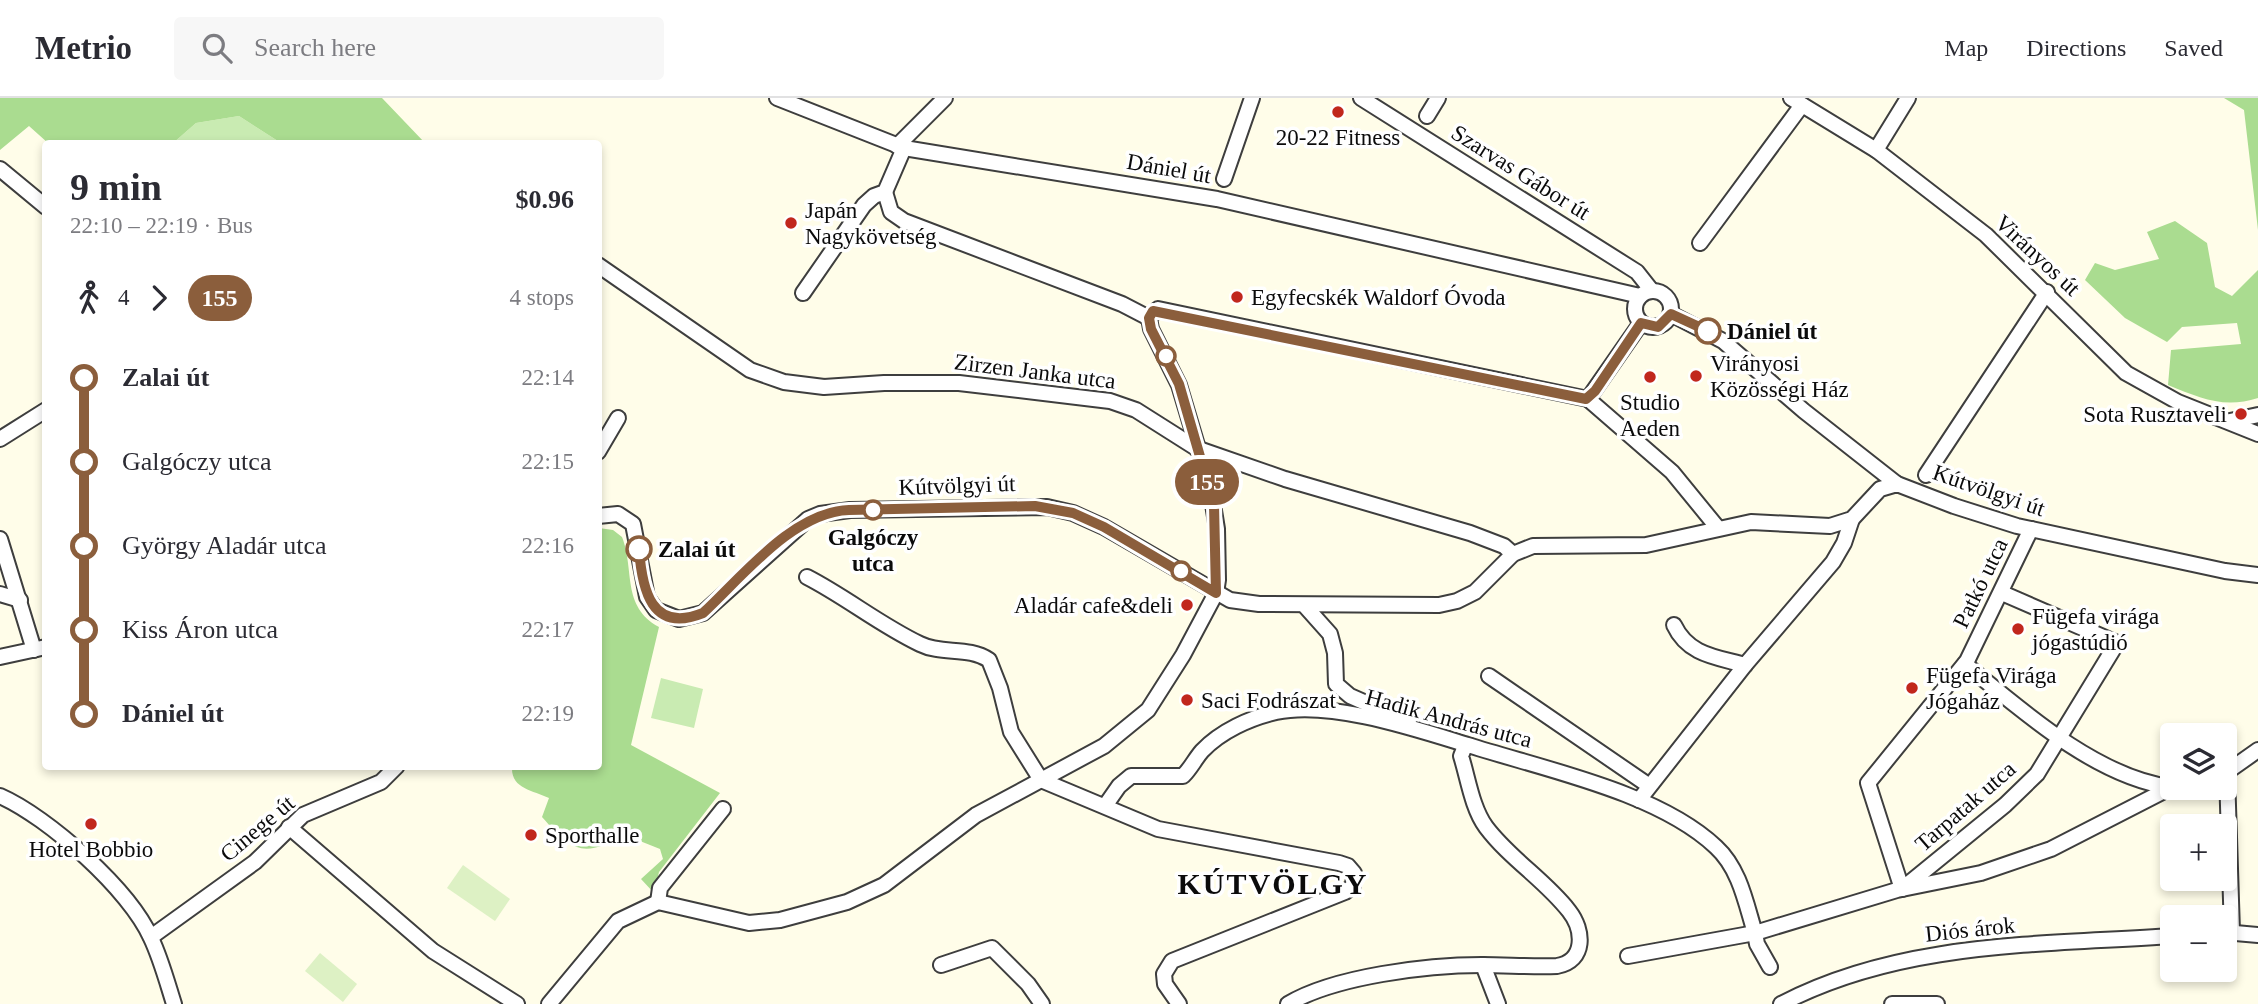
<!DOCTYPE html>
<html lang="en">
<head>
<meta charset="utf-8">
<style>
  body { margin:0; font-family:"Times New Roman",serif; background:#f7f7f7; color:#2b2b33; height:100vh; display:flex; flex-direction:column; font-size:26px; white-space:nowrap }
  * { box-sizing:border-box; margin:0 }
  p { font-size:23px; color:#7c7c81 }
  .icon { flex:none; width:38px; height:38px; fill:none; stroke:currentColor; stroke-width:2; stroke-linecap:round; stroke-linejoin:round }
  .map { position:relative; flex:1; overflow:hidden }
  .side { position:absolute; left:42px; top:42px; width:560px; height:630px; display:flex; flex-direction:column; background:#fff; border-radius:7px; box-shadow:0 4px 10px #0003 }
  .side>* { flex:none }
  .badge { padding:0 14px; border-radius:23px; font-size:24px; line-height:46px }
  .tools { position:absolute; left:2160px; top:625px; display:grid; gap:14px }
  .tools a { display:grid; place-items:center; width:77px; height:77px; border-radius:7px; background:#fff; box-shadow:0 4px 10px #0003; font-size:35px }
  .map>.badge { position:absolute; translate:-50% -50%; box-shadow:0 0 0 4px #fff }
  .legs { display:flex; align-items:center; gap:10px; height:77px; padding:0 28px; font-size:23px }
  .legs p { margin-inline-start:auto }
  .headline { display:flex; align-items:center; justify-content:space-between; height:119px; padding:0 28px }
  h1 { font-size:38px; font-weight:700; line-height:52px }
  ul { padding:0 28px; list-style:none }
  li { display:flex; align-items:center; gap:24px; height:84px; font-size:26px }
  li i { display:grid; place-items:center; width:10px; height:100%; margin:0 9px; background:currentColor }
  li i::after { content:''; width:18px; height:18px; margin:-9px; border:5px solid; border-radius:50%; background:#fff }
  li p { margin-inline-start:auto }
  li:first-child i { background:linear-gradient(#0000 50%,currentColor 0) }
  li:last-child i { background:linear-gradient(currentColor 50%,#0000 0) }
  header { display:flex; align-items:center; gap:42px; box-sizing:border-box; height:98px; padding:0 35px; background:#fff; border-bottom:2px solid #e1e1e2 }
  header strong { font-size:33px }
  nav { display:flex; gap:38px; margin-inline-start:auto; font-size:24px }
  .search { width:490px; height:63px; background:#f7f7f7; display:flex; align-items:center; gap:18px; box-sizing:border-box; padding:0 24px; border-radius:7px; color:#7c7c81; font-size:26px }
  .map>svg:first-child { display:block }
</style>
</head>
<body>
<header>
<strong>Metrio</strong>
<div class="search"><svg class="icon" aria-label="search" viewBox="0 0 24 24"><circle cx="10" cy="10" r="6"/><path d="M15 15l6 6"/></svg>Search here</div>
<nav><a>Map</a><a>Directions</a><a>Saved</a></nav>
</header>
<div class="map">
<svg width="2258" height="906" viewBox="0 0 2258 906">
  <rect width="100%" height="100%" fill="#fffde9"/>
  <g fill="#c9ebb2">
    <path d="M239,18l42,27 -109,1 24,-21z"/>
    <path d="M661,580l42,11 -9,39 -43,-10z"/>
  </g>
  <g fill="#aadc90">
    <path d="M0,0h382l43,45h-144l-42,-27 -43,7 -24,21 -124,-1 -19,-17 -29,24z"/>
    <path d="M2224,0h34v132l-14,-120z"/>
    <path d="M2175,123l32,22 8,44 17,9 26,-26v128c-34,11 -58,0 -90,-13l3,-35 70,-6 -4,-21 -55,4 -15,15 -42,-24 -40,-38 10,-17 20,7 44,-11 -12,-27z"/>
    <path d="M599,430l14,2 9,7c13,33 -1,69 37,90l-28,118 89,48 -61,79 -5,21 -13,-14 22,-20 -3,-10 -35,-14c-42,23 -52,17 -83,-18l7,-19c-16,-8 -38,-9 -37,-31l86,-1z"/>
  </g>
  <g fill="#ddf1c4">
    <path d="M463,767l47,34 -15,22 -48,-33z"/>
    <path d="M320,855l37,31 -14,18 -38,-31z"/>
  </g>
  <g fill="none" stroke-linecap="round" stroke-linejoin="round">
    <defs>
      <g id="minor">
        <path d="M777,0l127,50 313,51 423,97"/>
        <path d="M1361,0l276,174 15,19"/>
        <path d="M1791,0l85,52 110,85 140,138 52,29 80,32"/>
        <path d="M1427,18l11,-18"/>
        <path d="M897,48l48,-48"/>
        <path d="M1876,52l32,-52"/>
        <path d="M0,71l46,38"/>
        <path d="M1224,81l28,-81"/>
        <path d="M885,94l6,20 13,9 218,83 27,14"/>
        <path d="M1700,145l102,-138"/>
        <path d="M598,167l152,105 34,12 40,5 60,-4h75l151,18 26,9 60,38 89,31 185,54 34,13 9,8"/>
        <circle cx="1653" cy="211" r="18"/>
        <path d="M803,195l61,-88 10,-9 11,-4 19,-44"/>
        <path d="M1671,216l52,27 81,70 93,73"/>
        <path d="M1149,220l9,-9 430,90"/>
        <path d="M1588,301l84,73 45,55"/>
        <path d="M1588,301l53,-76"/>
        <path d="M2230,323l28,-6"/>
        <path d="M0,341l46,-29"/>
        <path d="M598,354l20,-34"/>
        <path d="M1926,377l121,-183"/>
        <path d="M598,418l20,-2 15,10 14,73 9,13 23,9 24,-6 105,-94 12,-5 30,-4 197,-3 26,6 31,14 126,73 29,4 180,1 18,-4 18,-9 38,-38 20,-8 113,-1 105,-23 79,4 22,-7 28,-30 17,-5 57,22 63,20 208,45 33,4"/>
        <path d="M0,441l34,111"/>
        <path d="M807,479c39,20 73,48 113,67 22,11 48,2 69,16l11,28 11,44 30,48 117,49 181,34 9,3 6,7 -1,13 -8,6 -173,69 -8,13 1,10 14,20"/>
        <path d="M2002,495l115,50 -80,131 -32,31 -103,84 -34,-106 99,-122 64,-132"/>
        <path d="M0,496l20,6"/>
        <path d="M1305,508l25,28 5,19 1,31 14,12 59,26"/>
        <path d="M1674,527c14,30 42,32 71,40"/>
        <path d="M0,559l46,-10"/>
        <path d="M1965,566c56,46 131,113 205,123"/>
        <path d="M1489,578l159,109"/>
        <path d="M2224,676l34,-24"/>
        <path d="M2227,676l5,158"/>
        <path d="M0,698c48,21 130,94 151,142 10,21 16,44 23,66"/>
        <path d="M1639,702l106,-135 88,-103 11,-19 8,-24"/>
        <path d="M1105,708l14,-20 12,-10h52c8,-8 12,-17 19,-25 19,-20 48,-33 74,-39 54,-12 140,17 192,33 75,24 190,47 248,102 24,22 30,57 39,86l142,-43 84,-17 70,-24 121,-62"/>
        <path d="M289,729l144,124 84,53"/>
        <path d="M658,804l2,-14 63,-79"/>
        <path d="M2224,834l34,3"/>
        <path d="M151,839l104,-75 48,-47 78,-33 16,-16"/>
        <path d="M1628,858l127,-23 2,11 13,23"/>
        <path d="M941,867l51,-17 36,36 14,20"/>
        <path d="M1483,867l15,39"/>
        <path d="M549,906l69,-83 40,-19 91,21 31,-3 67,-18 37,-17 92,-70 128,-69 44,-36 35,-55 33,-62 2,-13 -1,-51 -6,-37 -32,-107 -28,-56 -2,-11"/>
        <path d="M1288,906c47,-28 140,-39 194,-39 25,0 50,2 75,1 29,-5 27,-36 12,-55 -24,-31 -59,-52 -83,-84 -14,-19 -18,-49 -25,-71l4,-10h5"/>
        <path d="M1781,906c120,-63 260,-59 391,-68"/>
        <path d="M1892,906h45"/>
      </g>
    </defs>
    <use href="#minor" stroke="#3e3e3e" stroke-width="18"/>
    <use href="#minor" stroke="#fff" stroke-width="14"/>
  </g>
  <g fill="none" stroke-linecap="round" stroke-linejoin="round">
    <defs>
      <path id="line-1" d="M639,451c3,40 12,85 64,64 40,-37 90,-101 146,-103l186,-4 38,7 31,14 112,66 -2,-88 -35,-121 -28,-55 -2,-11 4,-7 433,88 9,-8 46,-68 17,4 13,-13 37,17"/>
    </defs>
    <use href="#line-1" stroke="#fff" stroke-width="16"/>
    <use href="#line-1" stroke="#8b5e3c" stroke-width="10"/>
  </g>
  <g fill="#c1271d" stroke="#fff" stroke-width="2.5">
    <circle cx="1338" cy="14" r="7"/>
    <circle cx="791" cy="125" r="7"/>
    <circle cx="1237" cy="199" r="7"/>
    <circle cx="1696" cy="278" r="7"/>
    <circle cx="1650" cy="279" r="7"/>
    <circle cx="2241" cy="316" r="7"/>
    <circle cx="1187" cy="507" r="7"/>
    <circle cx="2018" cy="531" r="7"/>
    <circle cx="1912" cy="590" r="7"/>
    <circle cx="1187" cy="602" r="7"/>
    <circle cx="91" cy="726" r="7"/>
    <circle cx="531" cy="737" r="7"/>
  </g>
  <g fill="#fff" stroke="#8b5e3c" stroke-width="3.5">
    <circle cx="1708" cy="233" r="12"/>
    <circle cx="1166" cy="258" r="9"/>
    <circle cx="873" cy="412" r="9"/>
    <circle cx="639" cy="451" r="12"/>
    <circle cx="1181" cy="473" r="9"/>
  </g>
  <g text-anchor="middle" stroke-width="7" stroke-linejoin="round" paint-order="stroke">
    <g font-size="23" fill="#0b0b0b" stroke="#fff" text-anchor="start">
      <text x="1338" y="47" text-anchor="middle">20-22 Fitness</text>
      <text x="805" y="120">Japán<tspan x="805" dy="26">Nagykövetség</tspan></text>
      <text x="1251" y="207">Egyfecskék Waldorf Óvoda</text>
      <text x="1710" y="273">Virányosi<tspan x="1710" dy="26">Közösségi Ház</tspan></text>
      <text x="1650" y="312" text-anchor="middle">Studio<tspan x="1650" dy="26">Aeden</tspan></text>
      <text x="2227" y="324" text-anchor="end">Sota Rusztaveli</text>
      <text x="1173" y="515" text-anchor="end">Aladár cafe&amp;deli</text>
      <text x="2032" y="526">Fügefa virága<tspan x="2032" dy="26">jógastúdió</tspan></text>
      <text x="1926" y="585">Fügefa Virága<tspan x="1926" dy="26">Jógaház</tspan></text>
      <text x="1201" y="610">Saci Fodrászat</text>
      <text x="545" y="745">Sporthalle</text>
      <text x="91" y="759" text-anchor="middle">Hotel Bobbio</text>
    </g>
    <g font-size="23" fill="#0b0b0b" stroke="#fff">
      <text transform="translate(1169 70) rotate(10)" y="8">Dániel út</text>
      <text transform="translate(1521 74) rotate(32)" y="8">Szarvas Gábor út</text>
      <text transform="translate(2038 157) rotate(43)" y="8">Virányos út</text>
      <text transform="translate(1035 273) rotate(7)" y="8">Zirzen Janka utca</text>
      <text transform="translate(957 387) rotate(-2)" y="8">Kútvölgyi út</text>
      <text transform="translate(1989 392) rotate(19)" y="8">Kútvölgyi út</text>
      <text transform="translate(1980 485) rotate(-64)" y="8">Patkó utca</text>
      <text transform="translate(1449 620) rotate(15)" y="8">Hadik András utca</text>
      <text transform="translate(1965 708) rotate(-41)" y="8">Tarpatak utca</text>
      <text transform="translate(257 730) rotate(-40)" y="8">Cinege út</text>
      <text transform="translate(1970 831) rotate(-6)" y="8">Diós árok</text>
    </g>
    <g font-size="23" font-weight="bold" fill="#0b0b0b" stroke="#fff" text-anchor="start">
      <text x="1727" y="241">Dániel út</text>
      <text x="873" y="447" text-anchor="middle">Galgóczy<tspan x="873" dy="26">utca</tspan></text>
      <text x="658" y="459">Zalai út</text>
    </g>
    <g font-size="30" font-weight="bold" letter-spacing="2" fill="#0b0b0b" stroke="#fff">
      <text x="1273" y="796">KÚTVÖLGY</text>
    </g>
  </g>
</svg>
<div class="tools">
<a><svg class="icon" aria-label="layers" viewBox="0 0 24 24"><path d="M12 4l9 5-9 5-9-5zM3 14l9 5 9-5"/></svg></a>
<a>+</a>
<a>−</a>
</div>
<b class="badge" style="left:1207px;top:384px;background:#8b5e3c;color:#fff">155</b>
<section class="side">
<div class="headline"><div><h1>9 min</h1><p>22:10 – 22:19 · Bus</p></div><b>$0.96</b></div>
<div class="legs"><svg class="icon" aria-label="walk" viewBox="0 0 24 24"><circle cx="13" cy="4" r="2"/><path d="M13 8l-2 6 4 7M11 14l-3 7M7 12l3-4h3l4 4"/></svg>4<svg class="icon" aria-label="forward" viewBox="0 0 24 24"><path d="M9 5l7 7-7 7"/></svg><b class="badge" style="background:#8b5e3c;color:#fff">155</b><p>4 stops</p></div>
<ul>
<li><i style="color:#8b5e3c"></i><b>Zalai út</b><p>22:14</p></li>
<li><i style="color:#8b5e3c"></i><span>Galgóczy utca</span><p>22:15</p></li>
<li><i style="color:#8b5e3c"></i><span>György Aladár utca</span><p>22:16</p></li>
<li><i style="color:#8b5e3c"></i><span>Kiss Áron utca</span><p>22:17</p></li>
<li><i style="color:#8b5e3c"></i><b>Dániel út</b><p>22:19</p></li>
</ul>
</section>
</div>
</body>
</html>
